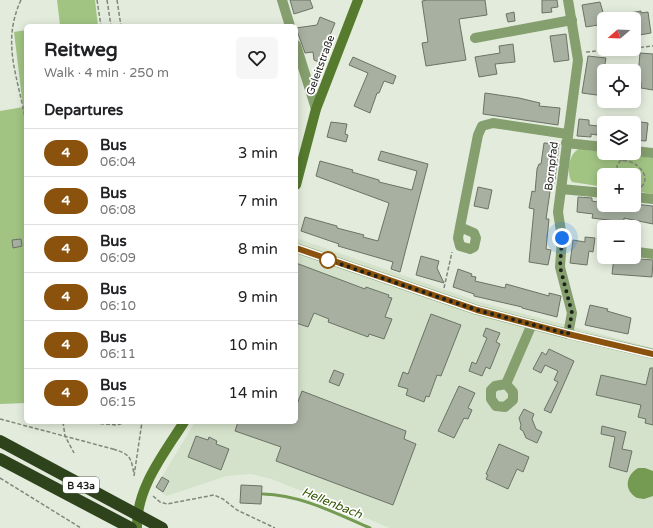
<!DOCTYPE html>
<html lang="en">
<head>
<meta charset="utf-8">
<style>
  body { margin:0; font-family:"Varela Round",sans-serif; background:#f6f6f6; color:#202124; height:100vh; display:flex; flex-direction:column; font-size:15px; white-space:nowrap }
  * { box-sizing:border-box; margin:0 }
  p { font-size:13px; color:#757577 }
  .icon { flex:none; width:22px; height:22px; fill:none; stroke:currentColor; stroke-width:2; stroke-linecap:round; stroke-linejoin:round }
  .map { position:relative; flex:1; overflow:hidden }
  .panel { position:absolute; left:24px; top:24px; width:274px; height:400px; display:flex; flex-direction:column; background:#fff; border-radius:6px; box-shadow:0 2px 10px #0003 }
  .panel>* { flex:none }
  .badge { padding:0 8px; border-radius:13px; font-size:14px; line-height:26px }
  .needle { width:26px; rotate:251deg }
  .fabs { position:absolute; left:597px; top:12px; display:grid; gap:8px }
  .fabs a { display:grid; place-items:center; width:44px; height:44px; border-radius:6px; background:#fff; box-shadow:0 2px 10px #0003; font-size:20px }
  .you { position:absolute; width:20px; height:20px; margin:-10px; border:3px solid #fff; border-radius:50%; background:#1a73e8; box-shadow:0 0 0 6px #1a73e833 }
  .map>.badge { position:absolute; translate:-50% -50%; box-shadow:0 0 0 2px #fff }
  h2 { padding:0 20px; font-size:15px; line-height:36px }
  .round { display:grid; place-items:center; flex:none; width:42px; height:42px; border-radius:6px; background:#f6f6f6 }
  .headline { display:flex; align-items:center; justify-content:space-between; height:68px; padding:0 20px }
  h1 { font-size:19px; font-weight:800; line-height:30px }
  ul { padding:0; list-style:none }
  li { display:flex; align-items:center; gap:12px; height:48px; padding:0 20px; border-top:1px solid #e0e0e0 }
  li div { flex:1 }
  li b { display:block; font-size:15px }
  li em { font-style:normal }
  li .badge { min-width:44px; font-weight:700; text-align:center }
  .map>svg:first-child { display:block }
</style>
</head>
<body>
<div class="map">
<svg width="653" height="528" viewBox="0 0 653 528">
  <rect width="100%" height="100%" fill="#e3ecdc"/>
  <path fill="#d5e2cb" d="M296,238l184,64 173,46v180h-263l-91,-38 -28,-11 -20,-5 -24,2 -60,20 -12,-8 40,-66h101z"/>
  <g fill="#a1c483">
    <path d="M57,0h38l3,26h-46l8,-1z"/>
    <path d="M26,30v373l-26,1v-293l23,-4 -9,-75z"/>
    <path d="M579,149l74,9v36l-19,-3v-16h-30v12l-32,-5c-6,-9 -3,-29 7,-33z"/>
  </g>
  <path fill="#759a52" d="M638,468h7l8,3v25l-9,3 -7,-1c-14,-8 -11,-23 1,-30z"/>
  <g fill="none" stroke-linecap="round" stroke-linejoin="round">
    <path stroke="#759a52" stroke-width="3" d="M263,494c38,1 72,19 107,34"/>
  </g>
  <g fill="#a7b0a1" stroke="#6b7365">
    <path d="M290,0h20l3,8 -19,6z"/>
    <path d="M427,0h58l2,15 -28,4 7,41 -40,6 -4,-23 6,-1 -6,-41z"/>
    <path d="M542,0h15l1,7 -7,1 1,4 -10,1z"/>
    <path d="M600,2l5,17h-2l1,5 -18,3 -4,-22z"/>
    <path d="M641,11v2l7,-1 3,21 -17,3v-17h-15v-4z"/>
    <path d="M514,12l1,9 -7,1 -2,-8z"/>
    <path d="M320,17l15,6 -9,22 4,2 -7,17 -9,-4 -1,-8 -8,1 -9,-25 21,-3z"/>
    <path d="M566,34l3,26 -15,2 -4,-26z"/>
    <path d="M513,44l2,18 -20,2 2,10 -18,3 -4,-20 25,-4 -1,-7z"/>
    <path d="M640,53l13,1v36l-12,-2v-6h-2l1,-6h-2z"/>
    <path d="M588,56l18,2 -5,29h3v9l-22,-3z"/>
    <path d="M353,57l43,19 -3,8 -9,-3 -5,12h-2l-7,20 -16,-7 14,-33 -19,-8z"/>
    <path d="M485,93l34,5 21,5 -1,3 21,2 -2,17 -75,-11z"/>
    <path d="M579,119l10,1v5l9,1 -1,9 -6,-1v3l-14,-1z"/>
    <path d="M634,121l14,2 -2,18 -12,-1z"/>
    <path d="M331,122l16,2 -2,10 3,1 -2,7 -19,-5z"/>
    <path d="M544,143l15,1 -4,35 -2,7 -2,-1 -5,34h3l-3,30 5,1 -3,15 -19,-3 5,-53 -5,-1 3,-17 3,1 2,-23 2,-5h2z"/>
    <path d="M381,151l47,13 -28,108 -9,-3 2,-7 -55,-16 1,-2 -38,-13 4,-14 32,9v2l27,7 -1,2 15,4 11,-38 -73,-27 4,-15 33,9 -1,2 27,8v2l33,8 5,-19 -39,-11z"/>
    <path d="M478,187l14,3 -4,19 -14,-3z"/>
    <path d="M578,197l14,1v3l12,2v2h30v-1l19,2v18l-29,-6v4l-32,-4 1,-4 -16,-2z"/>
    <path d="M585,237l10,1 -2,14 -4,-1 -2,14 -17,-2 3,-23 12,2z"/>
    <path d="M21,239l1,7 -9,2 -1,-8z"/>
    <path d="M421,256l18,5 -2,7 7,15 -28,-8z"/>
    <path d="M614,257l39,3 -1,17 -40,-3z"/>
    <path d="M296,263l69,26 1,-2 23,8 -1,2 4,1 -7,19 7,2 -8,20 -15,-5 -1,3 -40,-15 1,-3 -15,-6 -6,14 -12,-4z"/>
    <path d="M458,269l14,5 -1,2 5,1 -1,4 30,7 1,-4 43,12v-3l12,3 -4,21 -35,-9v-1l-48,-11v-2l-21,-7z"/>
    <path d="M590,305l18,4 -1,2 24,7 -3,16 -43,-9z"/>
    <path d="M431,314l30,11 -20,51 -4,-1 -8,22 -3,-1 -2,6 -18,-7 2,-6 -10,-3 5,-14 5,2z"/>
    <path d="M486,328l14,5 -4,9 4,2 -10,25 -4,-2 -4,9 -13,-5 3,-9 4,2 11,-26 -4,-2z"/>
    <path d="M549,349l25,12 -23,52 -7,-3 14,-28 -4,-2 4,-9 -13,-6 -4,8 -8,-4 9,-17 4,3z"/>
    <path d="M650,368h3v57l-8,-2 1,-4 -8,-2 3,-12 -45,-10 5,-20 45,10z"/>
    <path d="M334,370l10,4 -5,12 -10,-4z"/>
    <path d="M459,386l16,7 -7,15 4,2 -4,9 -4,-1 -10,20 -16,-7z"/>
    <path d="M302,391l104,40 -2,8 12,5 -23,61 -117,-44 5,-14 -46,-16 3,-9h58v-15z"/>
    <path d="M524,409l10,5 -2,5 4,10 6,3 -5,11 -11,-5 -3,-7 -3,-2 1,-4 -2,-7z"/>
    <path d="M602,426l24,6 -4,17 10,2 -5,21 -18,-5 6,-30 -14,-3z"/>
    <path d="M196,436l12,4 1,-3 8,4 -1,3 13,5 -8,21 -33,-13z"/>
    <path d="M499,444l30,13 -6,15 -6,-3 -9,20 -22,-10 2,-4 -2,-1z"/>
    <path d="M162,477l7,4 -6,11 -7,-5z"/>
    <path d="M241,485l21,1 -1,18 -21,-1z"/>
  </g>
  <g fill="none" stroke-linecap="round" stroke-linejoin="round">
    <g stroke="#81877c" stroke-width="1.5" stroke-dasharray="4 2" stroke-linecap="butt">
      <path d="M21,0c-21,45 -1,80 5,125"/>
      <path d="M97,0l4,26"/>
      <path d="M107,0l4,26"/>
      <path d="M117,0l4,26"/>
      <path d="M634,48l19,-2"/>
      <path d="M586,52l34,-3"/>
      <path d="M622,161l1,-8"/>
      <path d="M618,175l-1,-9 3,-5c15,-3 33,15 21,26"/>
      <path d="M444,288l8,-36"/>
      <path d="M63,422l2,14 9,17"/>
      <path d="M82,422l35,3 9,-3"/>
      <path d="M113,449c17,5 18,8 21,25"/>
      <path d="M134,476l8,-54"/>
      <path d="M0,478l81,50"/>
      <path d="M153,496l7,6 7,2 47,-9 9,4 14,11 38,18"/>
    </g>
    <g stroke="#859f6e" stroke-width="10">
      <path d="M282,0l8,26"/>
      <path d="M475,38l97,-18"/>
      <path d="M296,45l20,64"/>
      <path d="M566,143l38,4"/>
      <path d="M634,151l19,2"/>
      <path d="M561,189l43,4"/>
      <path d="M634,197l19,2"/>
      <path d="M460,227l14,6 2,5 -2,9 -4,2 -10,-3 -2,-8 2,-11 18,-92 4,-9 11,-3 74,11"/>
      <path d="M296,248l181,62 91,24 85,20"/>
      <path d="M637,252l16,2"/>
      <path d="M568,334l4,-21 -12,-46 2,-29 -4,-26 20,-152 -10,-60"/>
      <path d="M506,384l7,8v8l-8,7 -9,-1 -5,-7v-9l4,-4 11,-2 26,-60"/>
    </g>
    <g stroke="#567b2e" stroke-width="10">
      <path d="M296,185l20,-76 42,-109"/>
      <path d="M137,528c-1,-40 27,-74 47,-106"/>
    </g>
    <path stroke="#2e421b" stroke-width="12" d="M0,459l131,69"/>
    <path stroke="#81877c" stroke-width="1.5" stroke-dasharray="4 2" stroke-linecap="butt" d="M0,419l113,30"/>
    <path stroke="#2e421b" stroke-width="12" d="M0,441l162,87"/>
  </g>
  <g fill="none" stroke-linecap="round" stroke-linejoin="round">
    <defs>
      <path id="line" d="M296,248l181,62 91,24 85,20"/>
    </defs>
    <use href="#line" stroke="#fff" stroke-width="9"/>
    <use href="#line" stroke="#8a520c" stroke-width="6"/>
    <path stroke="#1e211b" stroke-width="4" stroke-dasharray="0 7.2" d="M328,260l149,50 91,24 4,-21 -12,-46 2,-29"/>
  </g>
  <circle fill="#fff" stroke="#8a520c" stroke-width="2" cx="328" cy="260" r="8"/>
  <g text-anchor="middle" stroke-width="3.5" stroke-linejoin="round" paint-order="stroke">
    <rect fill="#fff" stroke="#62645f" stroke-width="1" x="63" y="477" width="36" height="16" rx="3"/>
    <g font-size="10" font-weight="bold" fill="#1e211b">
      <text x="81" y="489">B 43a</text>
    </g>
    <g font-size="11" fill="#1e211b" stroke="#fff">
      <text transform="translate(320 65) rotate(-70)" y="4">Geleitstraße</text>
      <text transform="translate(551 166) rotate(-83)" y="4">Bornpfad</text>
    </g>
    <g font-size="12" font-style="italic" fill="#355705" stroke="#fff">
      <text transform="translate(332 503) rotate(22)" y="4">Hellenbach</text>
    </g>
  </g>
</svg>
<div class="fabs">
<a><svg class="needle" viewBox="-14 -14 28 28"><path d="M0-13l5 13h-10z" fill="#e53935"/><path d="M0 13l5-13h-10z" fill="#757577"/></svg></a>
<a><svg class="icon" aria-label="locate" viewBox="0 0 24 24"><circle cx="12" cy="12" r="6"/><path d="M12 2v4M12 18v4M2 12h4M18 12h4"/></svg></a>
<a><svg class="icon" aria-label="layers" viewBox="0 0 24 24"><path d="M12 4l9 5-9 5-9-5zM3 14l9 5 9-5"/></svg></a>
<a>+</a>
<a>−</a>
</div>
<div class="you" style="left:562px;top:238px"></div>
<section class="panel">
<div class="headline"><div><h1>Reitweg</h1><p>Walk · 4 min · 250 m</p></div><a class="round"><svg class="icon" aria-label="heart" viewBox="0 0 24 24"><path d="M12 20l-8-8c-3-5 5-10 8-4 3-6 11-1 8 4z"/></svg></a></div>
<h2>Departures</h2>
<ul>
<li><span class="badge" style="background:#8a520c;color:#fff">4</span><div><b>Bus</b><p>06:04</p></div><em>3 min</em></li>
<li><span class="badge" style="background:#8a520c;color:#fff">4</span><div><b>Bus</b><p>06:08</p></div><em>7 min</em></li>
<li><span class="badge" style="background:#8a520c;color:#fff">4</span><div><b>Bus</b><p>06:09</p></div><em>8 min</em></li>
<li><span class="badge" style="background:#8a520c;color:#fff">4</span><div><b>Bus</b><p>06:10</p></div><em>9 min</em></li>
<li><span class="badge" style="background:#8a520c;color:#fff">4</span><div><b>Bus</b><p>06:11</p></div><em>10 min</em></li>
<li><span class="badge" style="background:#8a520c;color:#fff">4</span><div><b>Bus</b><p>06:15</p></div><em>14 min</em></li>
</ul>
</section>
</div>
</body>
</html>
